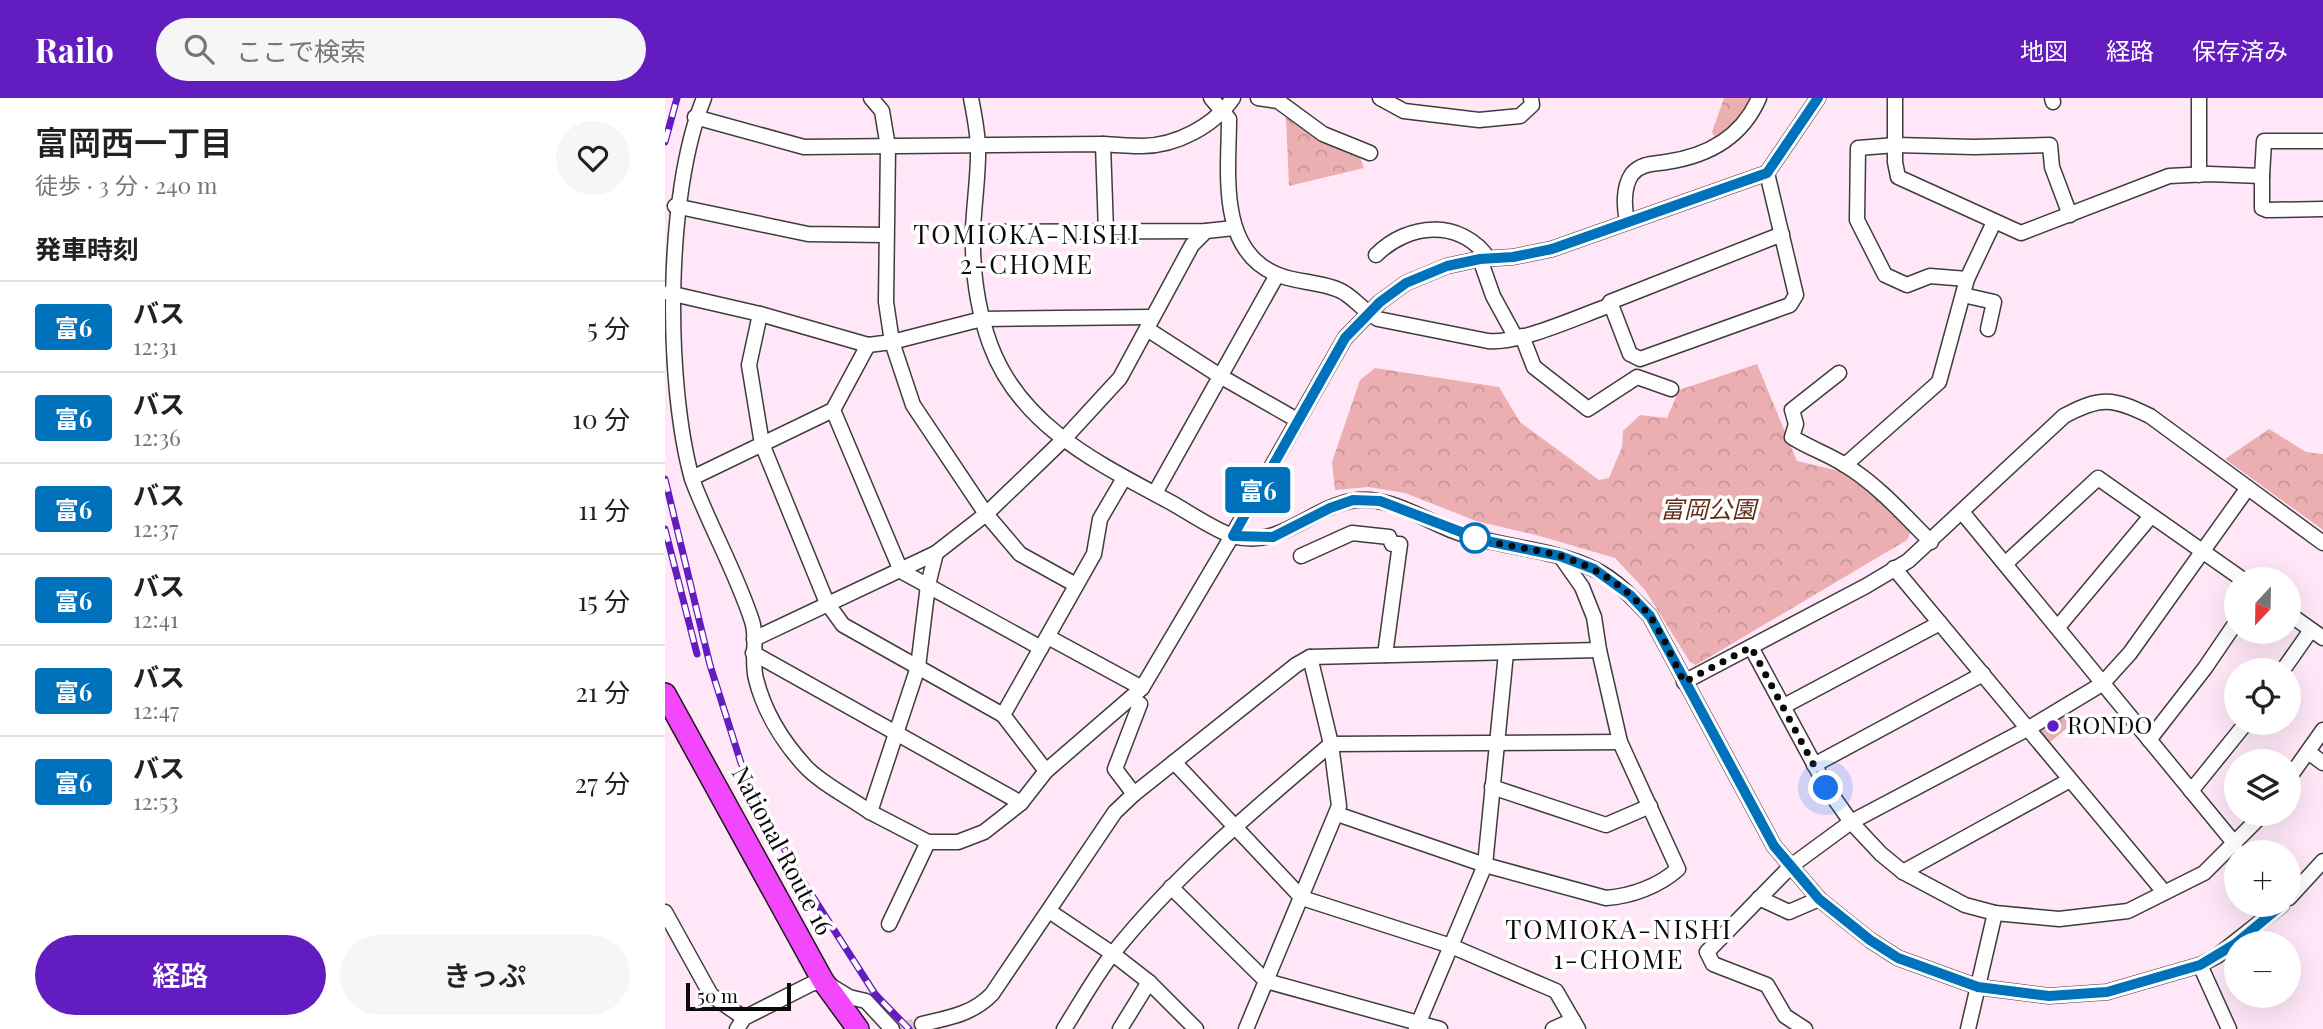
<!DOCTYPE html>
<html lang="ja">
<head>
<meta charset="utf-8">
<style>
  body { margin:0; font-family:"Playfair Display","Noto Sans JP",serif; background:#f6f6f6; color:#222; height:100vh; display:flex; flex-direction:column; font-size:26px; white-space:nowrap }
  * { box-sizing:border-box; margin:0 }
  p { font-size:23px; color:#767676 }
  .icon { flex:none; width:38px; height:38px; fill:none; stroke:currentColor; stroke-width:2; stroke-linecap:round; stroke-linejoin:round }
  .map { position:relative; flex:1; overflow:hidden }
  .panel { display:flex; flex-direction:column; background:#fff; width:665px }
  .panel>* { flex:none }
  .badge { padding:0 14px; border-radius:5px; font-size:24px; line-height:46px }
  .needle { width:46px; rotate:202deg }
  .tools { position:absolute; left:1559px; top:469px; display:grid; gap:14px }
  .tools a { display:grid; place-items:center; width:77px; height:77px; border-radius:50%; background:#fff; box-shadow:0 7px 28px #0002; font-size:35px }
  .scale { position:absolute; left:21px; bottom:18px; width:105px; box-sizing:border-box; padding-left:7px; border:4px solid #0a0a0a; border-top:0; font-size:19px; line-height:24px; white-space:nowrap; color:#0a0a0a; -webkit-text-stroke:5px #fff; paint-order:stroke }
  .you { position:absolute; width:35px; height:35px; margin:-18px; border:5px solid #fff; border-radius:50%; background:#1a73e8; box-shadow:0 0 0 10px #1a73e833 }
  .map>.badge { position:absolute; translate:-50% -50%; box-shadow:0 0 0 4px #fff }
  h2 { padding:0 35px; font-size:26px; line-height:63px }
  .round { display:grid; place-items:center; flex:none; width:74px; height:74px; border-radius:37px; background:#f6f6f6 }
  .head { display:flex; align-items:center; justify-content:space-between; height:119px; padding:0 35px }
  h1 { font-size:33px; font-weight:600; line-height:52px }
  .primary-button { display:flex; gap:14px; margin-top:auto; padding:14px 35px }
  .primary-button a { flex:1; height:80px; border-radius:42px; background:#631cc0; color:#fff; font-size:28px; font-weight:600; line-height:80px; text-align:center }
  .primary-button a+a { background:#f6f6f6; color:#222 }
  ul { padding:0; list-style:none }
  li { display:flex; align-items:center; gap:21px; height:91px; padding:0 35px; border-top:2px solid #e0e0e0 }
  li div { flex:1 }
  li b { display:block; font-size:26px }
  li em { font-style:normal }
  li .badge { min-width:77px; font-weight:700; text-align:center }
  header { display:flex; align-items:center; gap:42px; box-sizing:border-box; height:98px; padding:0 35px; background:#631cc0; color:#fff }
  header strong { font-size:33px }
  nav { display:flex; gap:38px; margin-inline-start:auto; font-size:24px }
  .search { width:490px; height:63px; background:#f6f6f6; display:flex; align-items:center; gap:18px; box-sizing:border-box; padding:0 24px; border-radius:38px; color:#767676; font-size:26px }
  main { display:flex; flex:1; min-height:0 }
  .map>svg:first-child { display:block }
</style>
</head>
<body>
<header>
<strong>Railo</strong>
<div class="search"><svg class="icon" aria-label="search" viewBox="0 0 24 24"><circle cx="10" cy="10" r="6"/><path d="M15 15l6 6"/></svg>ここで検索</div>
<nav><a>地図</a><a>経路</a><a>保存済み</a></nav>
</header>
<main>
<section class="panel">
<div class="head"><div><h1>富岡西一丁目</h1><p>徒歩 · 3 分 · 240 m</p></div><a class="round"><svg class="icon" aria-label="heart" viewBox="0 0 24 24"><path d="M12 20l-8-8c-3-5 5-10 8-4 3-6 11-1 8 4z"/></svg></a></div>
<h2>発車時刻</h2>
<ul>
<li><span class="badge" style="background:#0072bc;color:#fff">富6</span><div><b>バス</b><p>12:31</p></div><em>5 分</em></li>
<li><span class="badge" style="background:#0072bc;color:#fff">富6</span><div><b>バス</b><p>12:36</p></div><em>10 分</em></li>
<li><span class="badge" style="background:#0072bc;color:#fff">富6</span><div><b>バス</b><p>12:37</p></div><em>11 分</em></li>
<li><span class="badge" style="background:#0072bc;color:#fff">富6</span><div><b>バス</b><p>12:41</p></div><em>15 分</em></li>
<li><span class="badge" style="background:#0072bc;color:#fff">富6</span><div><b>バス</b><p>12:47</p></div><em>21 分</em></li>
<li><span class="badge" style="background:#0072bc;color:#fff">富6</span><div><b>バス</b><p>12:53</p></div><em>27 分</em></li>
</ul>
<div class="primary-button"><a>経路</a><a>きっぷ</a></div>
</section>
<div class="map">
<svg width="1658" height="931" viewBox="0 0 1658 931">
  <defs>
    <pattern id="park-crowns" width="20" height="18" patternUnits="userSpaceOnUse" patternTransform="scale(1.75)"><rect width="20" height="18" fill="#ebafb1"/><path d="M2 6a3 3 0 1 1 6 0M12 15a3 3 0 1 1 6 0" fill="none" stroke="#c89597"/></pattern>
  </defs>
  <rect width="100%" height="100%" fill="#ffe7f8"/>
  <g fill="url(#park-crowns)">
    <path d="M1059,0h31l-16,23 -23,19 -4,-8z"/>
    <path d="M621,19l30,19 43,19 5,13 -75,18z"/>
    <path d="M1092,266l40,97 43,10 61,44 11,14 -5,11 -211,125 -6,-3 -45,-72 -30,-32 -79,-23 -60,-14 -71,-28 -37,-6 -33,3 -3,-28 28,-82 15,-12 124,19 21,35 79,58 10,-2 13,-31 1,-16 17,-16 27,3 12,-28z"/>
    <path d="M1604,331l37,23 17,2v76l-98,-71z"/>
    <path d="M1399,616l8,10 -23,19 -11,-13z"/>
  </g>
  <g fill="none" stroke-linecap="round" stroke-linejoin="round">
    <path stroke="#dac6d4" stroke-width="14" stroke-dasharray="14 7" stroke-linecap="butt" d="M235,931l22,-5"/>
    <defs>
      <g id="minor">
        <path d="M39,0c-39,96 -39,283 -12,381 18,48 44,93 60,142 6,18 -1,39 4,58 8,32 27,63 49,87 14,16 47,33 65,46"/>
        <path d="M206,0l11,13 6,36 -2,155 6,40 21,63 73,109 34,40 56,31"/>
        <path d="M306,0c3,15 6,31 7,47 1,28 -4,57 -5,85 -1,38 4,78 17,114 30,83 110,120 182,159 16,9 44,28 61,33 47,13 76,-27 118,-35 35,-7 70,17 100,29 46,18 98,17 143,39 22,11 39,29 56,47l124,230 45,53 51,41 28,18 80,29 71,9 58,-4 93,-27 17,-9 65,-51"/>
        <path d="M546,0l18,21c0,51 -12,130 47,155 20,9 43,7 63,16 13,5 25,22 39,29l110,22c32,3 91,-25 123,-36"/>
        <path d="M593,0l20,3 45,33 47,19"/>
        <path d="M715,0l24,13 75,9 41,-4 12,-11 -1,-7"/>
        <path d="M1230,0v64l3,15 123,56 148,-57 40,-2 53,2 2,-35h59"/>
        <path d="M1387,0l1,4"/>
        <path d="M1534,0v77"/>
        <path d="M30,19l109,30 299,-3c13,1 27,2 39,2 34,0 72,-20 91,-48"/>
        <path d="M438,46l3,88"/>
        <path d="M1102,75l29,122 -6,10 -150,54 -10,-5 -20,-52 172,-68"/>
        <path d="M1597,78v32l5,2 56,-1"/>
        <path d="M10,108l133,28 77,1"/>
        <path d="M962,123c-3,-14 -4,-34 5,-47 9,-11 22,-10 34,-12 42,-6 76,-25 93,-64"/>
        <path d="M308,134l233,-1 28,-3"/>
        <path d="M711,157c32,-32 84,-37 113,4"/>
        <path d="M815,161l13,37 23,42"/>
        <path d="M1302,181l-37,-3 -23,9 -22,-10 -28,-55 1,-72 38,-3 78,2 76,-2 2,22 18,48"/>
        <path d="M4,195l91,21 108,31 24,-3 90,-23 170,-2"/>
        <path d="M1298,197l31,7 -6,27"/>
        <path d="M95,216l-11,51 13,79 65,159 16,22 160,90"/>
        <path d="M482,231l73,47 77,44"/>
        <path d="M857,238l12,31 54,42 49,-32 34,12"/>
        <path d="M1174,275l-47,37 4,14 -4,13c17,11 36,17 53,28 33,20 59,50 86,77"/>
        <path d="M168,312l68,161 140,77"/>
        <path d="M1180,367l94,-83 28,-103 27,-57"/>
        <path d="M27,380l141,-68 35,-65"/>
        <path d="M490,395l122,-218"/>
        <path d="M1297,414l273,332"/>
        <path d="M271,455l-8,32 -10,82 -48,145 58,30h30l26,-10 37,-29 25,-32 96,-83 90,-152 113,-198 35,-36 26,-19 41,-17 33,-7 33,-2 39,-8 215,-76 51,-75"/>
        <path d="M636,458l51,-23 37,4 3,7h8l-15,111"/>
        <path d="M1340,466l93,-86 144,101"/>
        <path d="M1229,470l270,324"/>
        <path d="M1624,516l34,24"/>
        <path d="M1393,529l93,-111"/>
        <path d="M383,539l94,51"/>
        <path d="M89,541l182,-86 50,-39 77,-74 57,-62 72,-133 14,-14"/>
        <path d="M1086,549l76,141 24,34 30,32 22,18 62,33 30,8 64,6 69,-8 76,-38 59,-59"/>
        <path d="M88,555l268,150"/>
        <path d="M1618,572l28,-40"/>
        <path d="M1019,584l182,-96 42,-25 156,-145c37,-20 49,-18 86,0l173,127"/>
        <path d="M466,600l9,6 -25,65 19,25"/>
        <path d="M1119,608l156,-83"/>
        <path d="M1484,642l56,-72 32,-47"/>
        <path d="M1643,654l15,11"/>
        <path d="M509,664l128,136 149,48 105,45 22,38"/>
        <path d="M1149,667l169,-91"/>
        <path d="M381,673l-43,-56 91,-161 6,-35 24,-41"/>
        <path d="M1624,680l34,-48"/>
        <path d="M827,689l114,38 44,-19"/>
        <path d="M1526,693l55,-68"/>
        <path d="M672,716l148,51 121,33c26,-2 53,-12 72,-29l-58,-127 -21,-92 -5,-33 -12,-30 -21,-30"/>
        <path d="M1238,774l167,-92"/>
        <path d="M506,789l95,94 174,48"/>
        <path d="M1094,800l30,14 30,-13"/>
        <path d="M1624,800l34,-37"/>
        <path d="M384,813l64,43 36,28 47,47"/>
        <path d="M0,814l46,83 33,23"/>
        <path d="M224,826l39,-82"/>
        <path d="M1535,867l29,64"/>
        <path d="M257,926c26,-6 51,-10 70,-30l123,-182 19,-18 162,-129 14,-8 289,-7"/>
        <path d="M72,931l7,-11 67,-34 12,-3 26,16 17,4 26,28"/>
        <path d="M399,931c16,-25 31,-53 50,-77 63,-79 141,-143 217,-208l289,-2"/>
        <path d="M455,931l29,-47"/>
        <path d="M581,931l93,-223 -8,-62 -21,-87"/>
        <path d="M751,931l69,-164 21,-212"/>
        <path d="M888,931l20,-9"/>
        <path d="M1140,931l-20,-13 -18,-31 -54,-21 -6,-12 84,-86 60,-44 178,-94 73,-44 28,-31 117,-164"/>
        <path d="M1303,931l27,-116"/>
      </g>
      <path id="highway" d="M0,596l158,287 35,48"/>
    </defs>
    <use href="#minor" stroke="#3d3d3d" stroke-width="17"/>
    <use href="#highway" stroke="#1b1b1b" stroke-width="24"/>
    <use href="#minor" stroke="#fff" stroke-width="14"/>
    <use href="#highway" stroke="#f247fd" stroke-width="21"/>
    <defs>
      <g id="rail">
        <path d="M0,44l12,-44"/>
        <path d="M0,381l45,186 31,98 28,59 33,58 73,114 34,35"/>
        <path d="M0,431l32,125"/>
      </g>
    </defs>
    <use href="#rail" stroke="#631cc0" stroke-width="7"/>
    <use href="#rail" stroke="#fff" stroke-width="4.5" stroke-dasharray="13" stroke-linecap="butt"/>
  </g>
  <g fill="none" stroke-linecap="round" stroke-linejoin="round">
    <defs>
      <path id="line" d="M1153,0l-51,75 -215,76 -39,8 -33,2 -33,7 -41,17 -26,19 -35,36 -112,198 40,1 57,-29 23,-8 27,1 102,39 78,16 34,13 36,26 20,21 124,230 45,53 51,41 28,18 80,29 71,9 58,-4 93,-27 35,-21 47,-39"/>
    </defs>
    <use href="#line" stroke="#fff" stroke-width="16"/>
    <use href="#line" stroke="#0072bc" stroke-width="10"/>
    <path stroke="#0a0a0a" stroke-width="7" stroke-dasharray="0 12.6" d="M810,440c28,8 57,10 85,18 34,10 66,30 89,59 14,19 24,45 35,67l67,-35 75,141"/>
  </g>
  <circle fill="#fff" stroke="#0072bc" stroke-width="3.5" cx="810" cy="440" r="14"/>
  <circle fill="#631cc0" stroke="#fff" stroke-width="2.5" cx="1388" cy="628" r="7"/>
  <g text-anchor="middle" stroke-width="7" stroke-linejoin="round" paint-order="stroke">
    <g font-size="24" font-style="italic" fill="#642d18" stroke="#fff">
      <text x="1043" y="420">富岡公園</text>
    </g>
    <g font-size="24" fill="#0a0a0a" stroke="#fff" text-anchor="start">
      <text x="1402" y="636">RONDO</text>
    </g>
    <g font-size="24" fill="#0a0a0a" stroke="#fff">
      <text transform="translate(117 753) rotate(62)" y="8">National Route 16</text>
    </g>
    <g font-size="26" letter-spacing="2" fill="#0a0a0a" stroke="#fff">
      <text x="362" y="146">TOMIOKA-NISHI<tspan x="362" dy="30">2-CHOME</tspan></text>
      <text x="954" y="841">TOMIOKA-NISHI<tspan x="954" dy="30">1-CHOME</tspan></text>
    </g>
  </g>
</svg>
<div class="tools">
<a><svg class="needle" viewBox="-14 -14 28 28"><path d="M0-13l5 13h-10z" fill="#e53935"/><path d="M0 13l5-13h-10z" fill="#767676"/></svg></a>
<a><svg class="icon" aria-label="locate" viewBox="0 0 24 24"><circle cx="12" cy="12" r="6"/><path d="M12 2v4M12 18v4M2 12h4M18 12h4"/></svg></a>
<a><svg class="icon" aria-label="layers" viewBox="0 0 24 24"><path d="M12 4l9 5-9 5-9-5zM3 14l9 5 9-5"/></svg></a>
<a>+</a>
<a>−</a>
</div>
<div class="scale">50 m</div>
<div class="you" style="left:1161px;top:690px"></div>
<b class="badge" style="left:593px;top:392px;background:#0072bc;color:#fff">富6</b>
</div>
</main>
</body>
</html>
